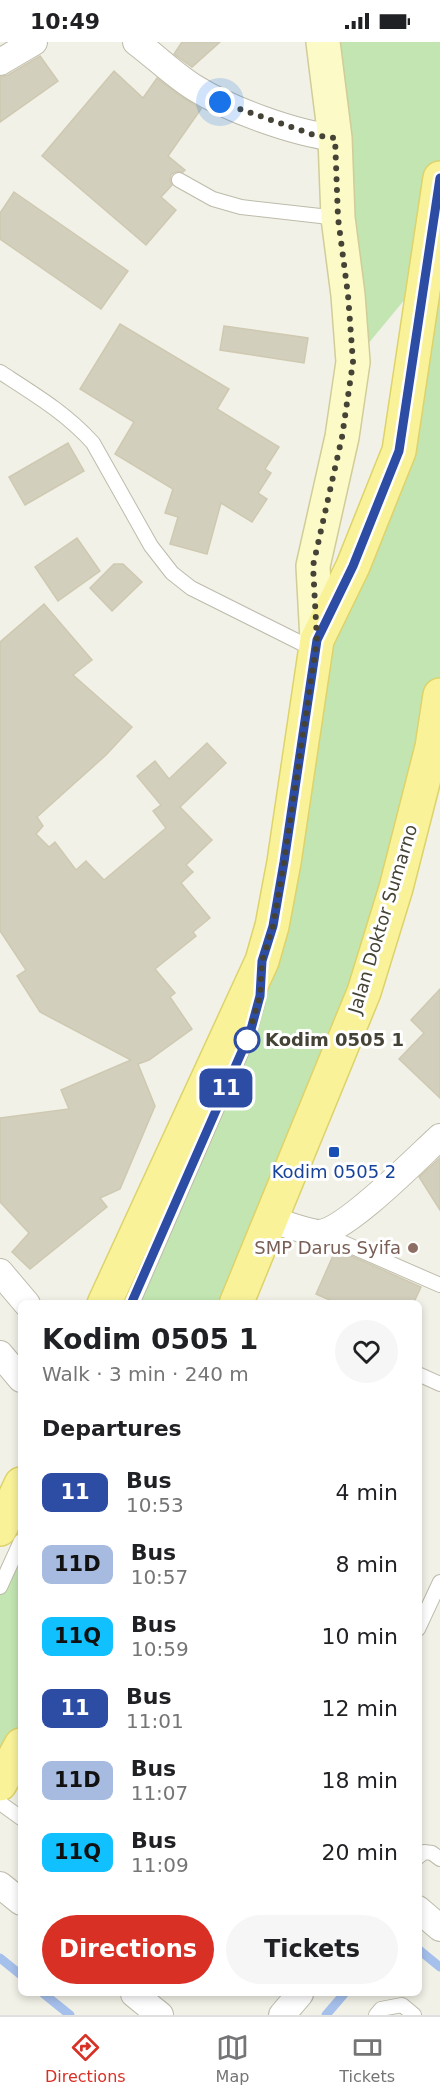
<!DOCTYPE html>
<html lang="en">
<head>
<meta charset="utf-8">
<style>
  body { margin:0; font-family:"DejaVu Sans",sans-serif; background:#f6f6f6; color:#202124; height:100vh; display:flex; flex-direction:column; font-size:22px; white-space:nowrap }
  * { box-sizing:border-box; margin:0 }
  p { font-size:20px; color:#757577 }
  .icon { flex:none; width:33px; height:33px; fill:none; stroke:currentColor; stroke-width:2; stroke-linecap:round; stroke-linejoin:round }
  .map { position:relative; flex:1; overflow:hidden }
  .drawer { position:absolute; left:18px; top:1258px; width:404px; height:696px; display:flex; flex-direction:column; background:#fff; border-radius:9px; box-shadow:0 3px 9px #0003 }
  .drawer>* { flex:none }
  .badge { padding:0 12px; border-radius:9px; font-size:21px; line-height:39px }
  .you { position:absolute; width:30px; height:30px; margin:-15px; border:4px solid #fff; border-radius:50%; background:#1a73e8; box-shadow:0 0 0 9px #1a73e833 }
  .map>.badge { position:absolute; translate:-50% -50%; box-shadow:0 0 0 3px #fff }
  h2 { padding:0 24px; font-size:22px; line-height:54px }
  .round { display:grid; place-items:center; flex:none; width:63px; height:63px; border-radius:32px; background:#f6f6f6 }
  .head { display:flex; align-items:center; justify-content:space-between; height:102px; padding:0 24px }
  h1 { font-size:28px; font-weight:800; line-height:45px }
  .button { display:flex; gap:12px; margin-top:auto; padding:12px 24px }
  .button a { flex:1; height:69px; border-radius:36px; background:#d93025; color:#fff; font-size:24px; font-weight:800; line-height:69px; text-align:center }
  .button a+a { background:#f6f6f6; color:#202124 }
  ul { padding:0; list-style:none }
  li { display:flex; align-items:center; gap:18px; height:72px; padding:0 24px }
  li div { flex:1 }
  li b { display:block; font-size:22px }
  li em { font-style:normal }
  li .badge { min-width:66px; font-weight:700; text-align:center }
  .status { display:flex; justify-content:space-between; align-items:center; height:42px; padding:0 30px; background:#fff; direction:ltr }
  .status svg { height:16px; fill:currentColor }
  .tabs { display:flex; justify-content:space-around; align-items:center; height:84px; border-top:2px solid #e0e0e0; background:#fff; font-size:16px; color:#757577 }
  .tabs a { display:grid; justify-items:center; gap:3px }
  .tabs .current { color:#d93025 }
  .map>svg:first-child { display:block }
</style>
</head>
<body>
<div class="status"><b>10:49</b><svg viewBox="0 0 49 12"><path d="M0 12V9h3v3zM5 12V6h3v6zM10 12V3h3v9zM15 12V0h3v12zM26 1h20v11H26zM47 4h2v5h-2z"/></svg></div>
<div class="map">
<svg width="440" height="1973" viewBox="0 0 440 1973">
  <rect width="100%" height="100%" fill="#f2f1e7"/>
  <g fill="#c2e5b1">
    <path d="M323,0h117v651l-57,238 -152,372 -103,1 89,-196 98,-458 84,-199 26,-176 -72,87z"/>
    <path d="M21,1497v206l-21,38v-198z"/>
  </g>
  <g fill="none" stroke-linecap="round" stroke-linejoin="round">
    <g stroke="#a6c0ec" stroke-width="9">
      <path d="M418,1907l22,18"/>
      <path d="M0,1916l21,17"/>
      <path d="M44,1952l26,21"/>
      <path d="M326,1973l18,-21"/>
    </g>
  </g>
  <g fill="#d3cfbd" stroke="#cec9b0" stroke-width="1.5">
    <path d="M182,0h38l-28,25 -18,-13z"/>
    <path d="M40,14l18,25 -58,41v-45l8,-2z"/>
    <path d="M114,29l29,27 14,-20 22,17 22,14 -33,47 17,14 -2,2h-8l-4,3 -1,6 2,4 -11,12 15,13 -30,35 -104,-89z"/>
    <path d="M14,150l114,79 -27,38 -101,-70v-26z"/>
    <path d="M120,282l109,65 -12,20 62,38 -14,22 6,4 -13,20 9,6 -15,23 -31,-19 -14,51 -37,-10 8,-27 -13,-4 8,-24 -58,-35 19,-32 -54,-33z"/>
    <path d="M224,284l84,12 -4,25 -84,-13z"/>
    <path d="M68,401l16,28 -59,34 -16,-28z"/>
    <path d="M77,496l23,33 -42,30 -23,-34z"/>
    <path d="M114,522h9l19,18 -30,29 -22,-23z"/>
    <path d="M44,562l48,56 -19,15 59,52 -26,28 -69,62 6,9 -7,8 13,13 6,-5 21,28 10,-9 18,19 62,-52 -13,-17 8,-6 -24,-29 18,-15 14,18 38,-36 19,20 -46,44 32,33 -26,25 7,7 -12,11 29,35 -17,14 3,4 -41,33 20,24 -5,4 22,32 -43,31 -11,4 17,42 -35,83 -20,9 7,9 -77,62 -18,-17 17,-19 -29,-31v-84l69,-9 -8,-19 70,-30 -91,-48 -23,-36 9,-6 -26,-39v-289z"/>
    <path d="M440,947v109l-41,-39 25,-26 -13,-13z"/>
    <path d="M440,1116v52l-21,-33z"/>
    <path d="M336,1207l85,38 -8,17h-74l-23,-10z"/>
  </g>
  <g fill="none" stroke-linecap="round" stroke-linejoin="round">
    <defs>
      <g id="lane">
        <path d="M179,138l34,19 28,8 97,11"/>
        <path d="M0,330c34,22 66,41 93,71l58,103 21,27 19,15 124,62"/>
        <path d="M321,1191l119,52"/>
        <path d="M132,1262l116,-267 10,-36"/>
        <path d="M418,1332l22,10"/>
        <path d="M0,1545l21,-46"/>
        <path d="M418,1587l22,-47"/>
        <path d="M0,1761l21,15"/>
        <path d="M418,1815l6,-5 8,1 8,6"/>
        <path d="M376,1973l5,-6 21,-4 12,10"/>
      </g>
      <g id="street">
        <path d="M136,0c20,15 38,33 59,46 35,22 99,45 140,50"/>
        <path d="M0,20l34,-20"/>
        <path d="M270,1178c10,2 40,13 49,13 27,-2 99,-76 121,-96"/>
        <path d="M0,1230l27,32"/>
        <path d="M0,1312l21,25"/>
        <path d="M0,1843l21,17"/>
        <path d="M418,1867l22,19"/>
        <path d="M134,1952l26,21"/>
        <path d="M282,1973l18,-21"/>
      </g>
      <path id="secondary" d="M317,598l-4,-74 29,-129 11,-75 -5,-67 -10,-77 -3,-80 -12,-96"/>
      <g id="primary">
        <path d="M104,1262l158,-343 10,-35 12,-64 33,-222 36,-74 46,-115 41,-273"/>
        <path d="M236,1262l128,-312 32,-104 36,-141 8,-52"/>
        <path d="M0,1487l21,-45"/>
        <path d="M0,1742l21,-39"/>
      </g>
    </defs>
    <use href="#lane" stroke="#bdbbaa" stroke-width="16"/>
    <use href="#street" stroke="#bdbbaa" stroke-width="28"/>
    <use href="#secondary" stroke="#d0cd98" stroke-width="36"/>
    <use href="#primary" stroke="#ddd36a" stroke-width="36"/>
    <use href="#lane" stroke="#fff" stroke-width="14"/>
    <use href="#street" stroke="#fff" stroke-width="26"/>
    <use href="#secondary" stroke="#fcfac7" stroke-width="33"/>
    <use href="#primary" stroke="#f9f299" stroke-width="33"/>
  </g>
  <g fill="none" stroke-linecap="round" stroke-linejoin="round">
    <defs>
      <path id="line" d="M131,1262l119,-271 10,-37 2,-35 11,-35 11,-64 33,-222 36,-74 46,-115 41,-273"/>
    </defs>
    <use href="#line" stroke="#fff" stroke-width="14"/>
    <use href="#line" stroke="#2d4ca4" stroke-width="9"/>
    <path stroke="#454236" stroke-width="6" stroke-dasharray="0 10.8" d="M220,60l94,33 21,3 3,80 10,77 5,67 -11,75 -29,129 4,74 -33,222 -11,64 -11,35 -2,35 -13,44"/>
  </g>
  <circle fill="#fff" stroke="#2d4ca4" stroke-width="3" cx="247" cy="998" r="12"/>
  <rect fill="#1a4fb4" stroke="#fff" stroke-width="2" x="328" y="1104" width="12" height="12" rx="3"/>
  <circle fill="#8d6e63" stroke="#fff" stroke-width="2" cx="413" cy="1206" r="6"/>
  <g text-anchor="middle" stroke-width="6" stroke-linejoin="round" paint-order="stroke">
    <g font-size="18" fill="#454236" stroke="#fff">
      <text transform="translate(383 877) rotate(-73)" y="6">Jalan Doktor Sumarno</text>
    </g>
    <g font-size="18" font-weight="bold" fill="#454236" stroke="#fff" text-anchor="start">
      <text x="265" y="1004">Kodim 0505 1</text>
    </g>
    <g font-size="18" fill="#164399" stroke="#fff">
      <text x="334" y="1136">Kodim 0505 2</text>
    </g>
    <g font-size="18" fill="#785e54" stroke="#fff" text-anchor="end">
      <text x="401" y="1212">SMP Darus Syifa</text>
    </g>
  </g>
</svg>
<div class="you" style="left:220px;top:60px"></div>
<b class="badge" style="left:226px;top:1046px;background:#2d4ca4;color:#fff">11</b>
<section class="drawer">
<div class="head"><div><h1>Kodim 0505 1</h1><p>Walk · 3 min · 240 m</p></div><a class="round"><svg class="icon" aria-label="heart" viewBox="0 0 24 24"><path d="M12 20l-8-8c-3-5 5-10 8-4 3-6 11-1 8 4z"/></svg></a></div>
<h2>Departures</h2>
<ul>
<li><span class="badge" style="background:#2d4ca4;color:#fff">11</span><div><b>Bus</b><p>10:53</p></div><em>4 min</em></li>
<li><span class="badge" style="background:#a7bbe0;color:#111">11D</span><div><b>Bus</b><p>10:57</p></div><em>8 min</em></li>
<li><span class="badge" style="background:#11c0ff;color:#111">11Q</span><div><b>Bus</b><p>10:59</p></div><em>10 min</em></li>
<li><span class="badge" style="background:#2d4ca4;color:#fff">11</span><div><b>Bus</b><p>11:01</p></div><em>12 min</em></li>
<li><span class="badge" style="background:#a7bbe0;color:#111">11D</span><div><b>Bus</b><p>11:07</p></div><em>18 min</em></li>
<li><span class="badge" style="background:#11c0ff;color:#111">11Q</span><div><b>Bus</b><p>11:09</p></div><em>20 min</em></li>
</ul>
<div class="button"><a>Directions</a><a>Tickets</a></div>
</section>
</div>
<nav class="tabs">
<a class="current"><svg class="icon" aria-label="directions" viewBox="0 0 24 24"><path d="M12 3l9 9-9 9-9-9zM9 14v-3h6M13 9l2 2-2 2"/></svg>Directions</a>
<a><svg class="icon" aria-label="map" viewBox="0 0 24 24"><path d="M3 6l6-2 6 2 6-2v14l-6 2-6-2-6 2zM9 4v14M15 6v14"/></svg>Map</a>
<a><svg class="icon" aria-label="tickets" viewBox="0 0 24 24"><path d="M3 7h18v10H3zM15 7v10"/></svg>Tickets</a>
</nav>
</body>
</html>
